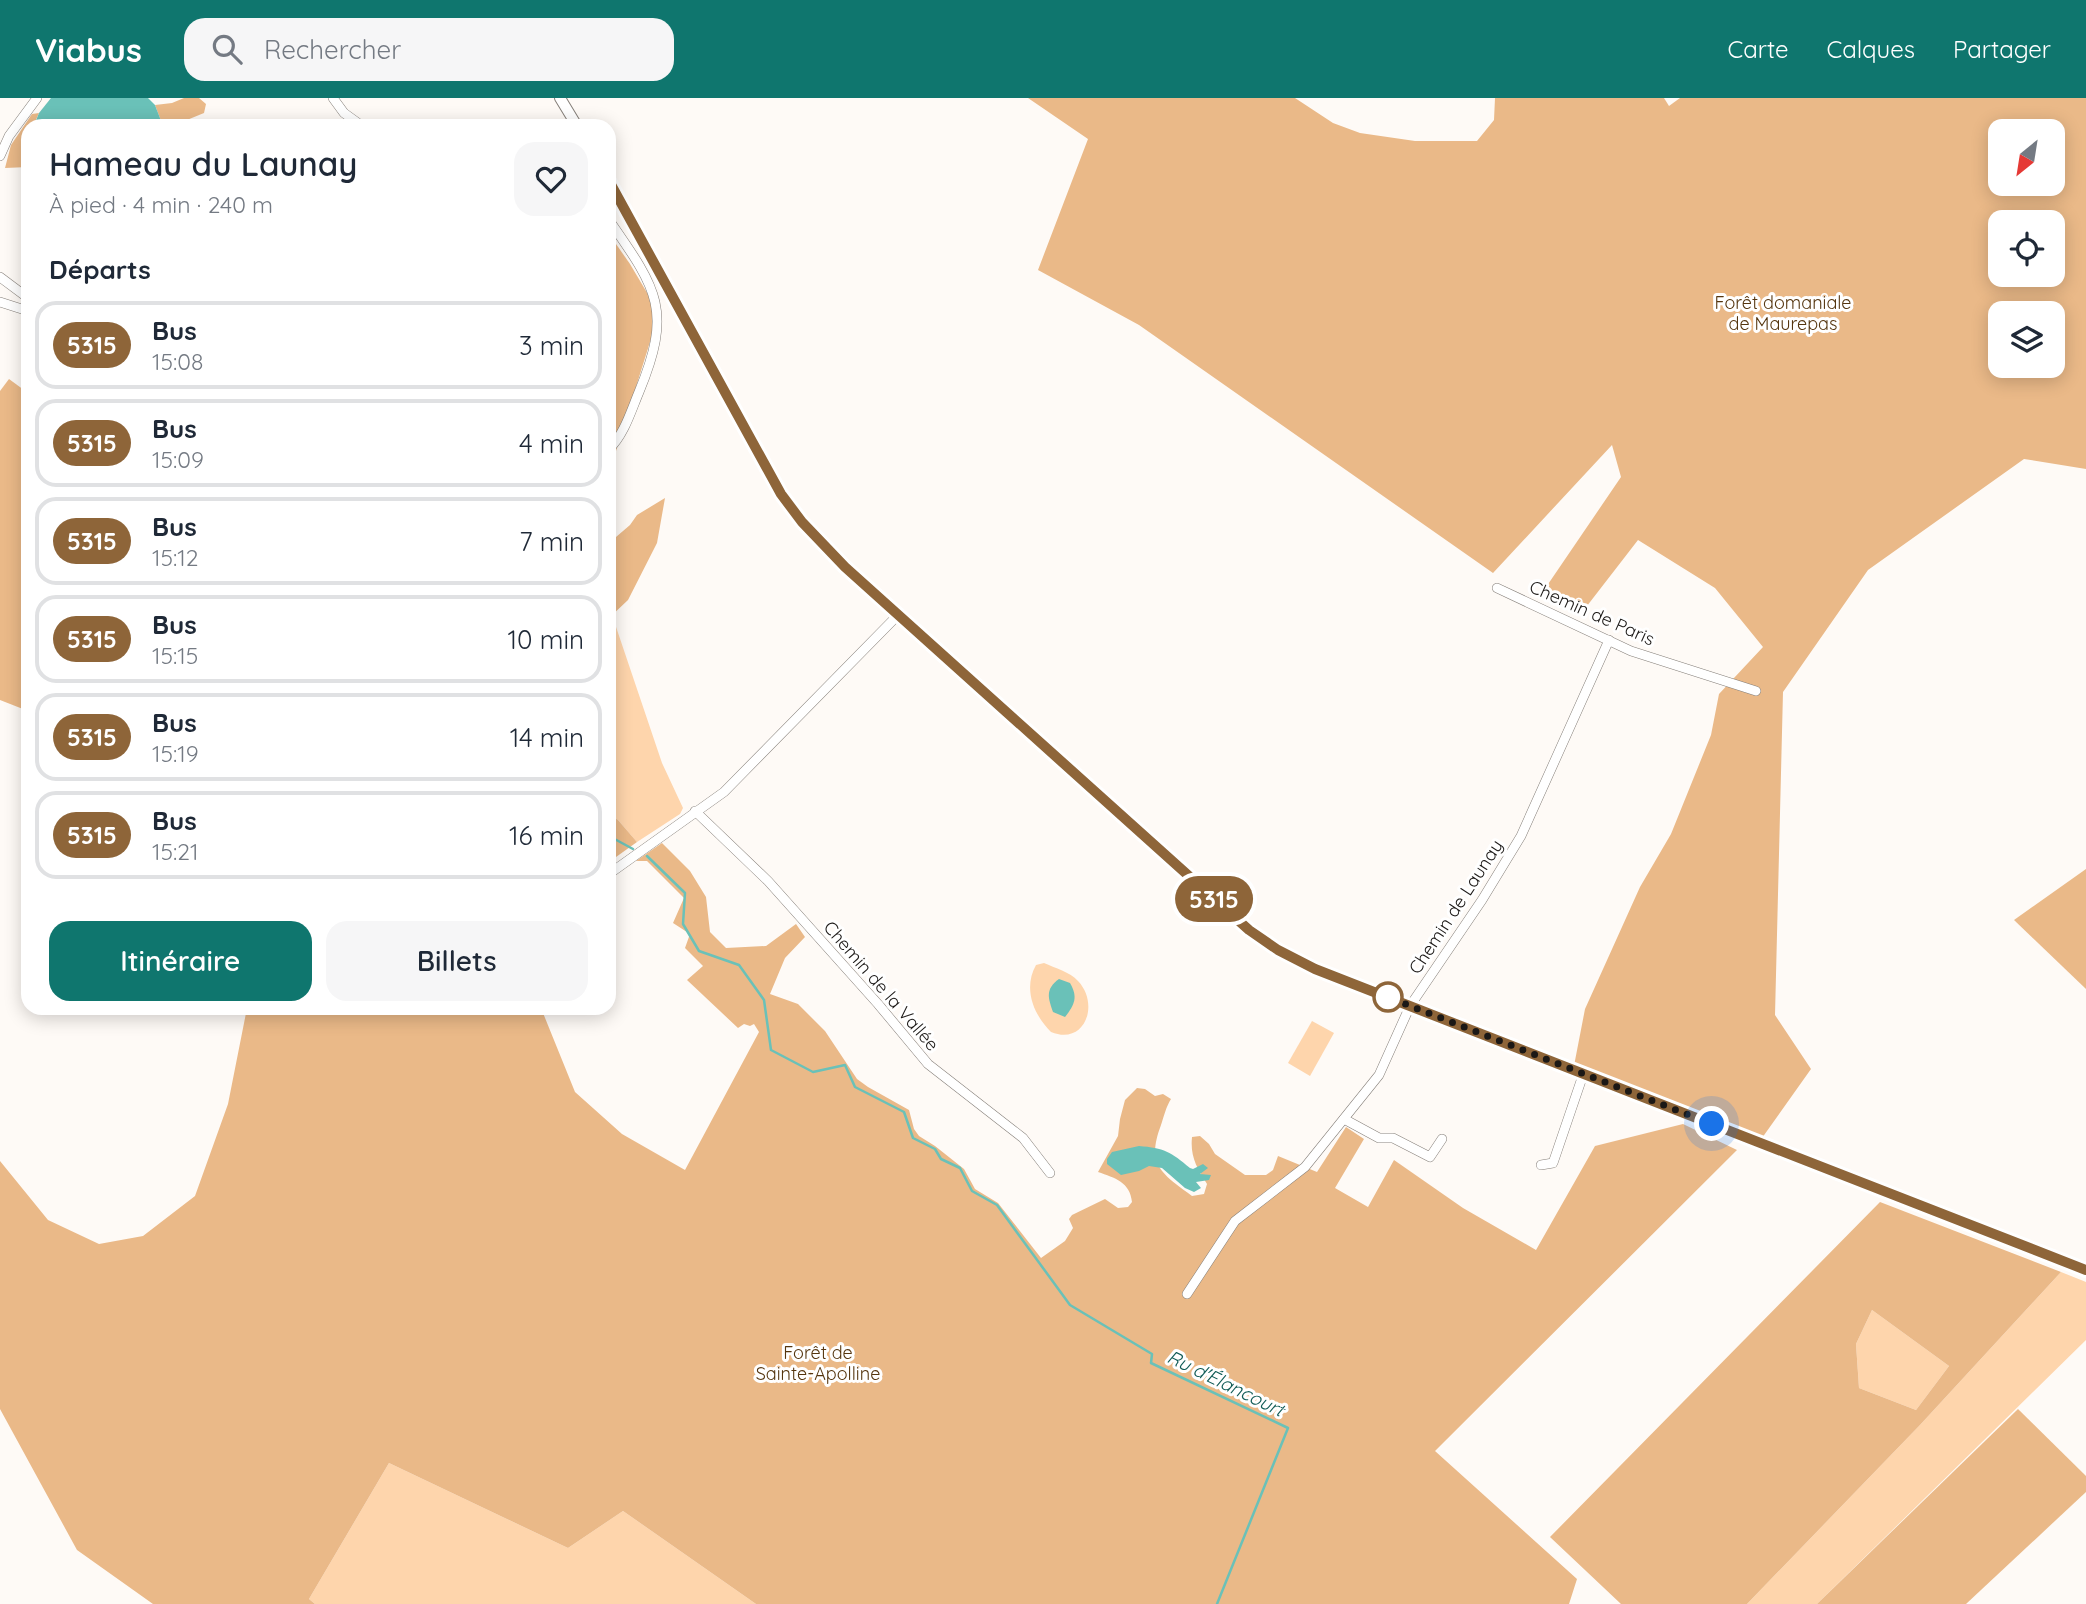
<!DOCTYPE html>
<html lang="fr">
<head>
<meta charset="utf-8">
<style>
  body { margin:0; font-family:Quicksand,sans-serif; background:#f6f6f7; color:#1f2937; height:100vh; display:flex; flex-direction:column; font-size:26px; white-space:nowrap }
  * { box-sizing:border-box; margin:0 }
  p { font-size:23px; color:#747a83 }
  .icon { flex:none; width:38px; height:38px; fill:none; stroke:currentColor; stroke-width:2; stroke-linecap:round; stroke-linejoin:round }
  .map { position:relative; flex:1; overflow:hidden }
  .side { position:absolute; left:21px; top:21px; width:595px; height:896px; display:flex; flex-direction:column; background:#fff; border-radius:21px; box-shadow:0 4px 18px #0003 }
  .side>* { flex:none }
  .badge { padding:0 14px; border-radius:23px; font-size:24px; line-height:46px }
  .needle { width:46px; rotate:210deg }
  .tools { position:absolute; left:1988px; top:21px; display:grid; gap:14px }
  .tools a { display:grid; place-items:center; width:77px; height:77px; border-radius:14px; background:#fff; box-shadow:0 4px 18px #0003; font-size:35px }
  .you { position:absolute; width:35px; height:35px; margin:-18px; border:5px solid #fff; border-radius:50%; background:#1a73e8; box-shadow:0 0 0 10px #1a73e833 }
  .map>.badge { position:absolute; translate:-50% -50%; box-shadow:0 0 0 4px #fff }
  h2 { padding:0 28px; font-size:26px; line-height:63px }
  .round { display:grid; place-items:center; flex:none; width:74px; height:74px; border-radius:21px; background:#f6f6f7 }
  .overview { display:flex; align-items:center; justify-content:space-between; height:119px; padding:0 28px }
  h1 { font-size:33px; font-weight:600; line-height:52px }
  .cta { display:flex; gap:14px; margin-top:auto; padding:14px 28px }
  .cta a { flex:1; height:80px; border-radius:21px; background:#0f766e; color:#fff; font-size:28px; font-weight:600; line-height:80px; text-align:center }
  .cta a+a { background:#f6f6f7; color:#1f2937 }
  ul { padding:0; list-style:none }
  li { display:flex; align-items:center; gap:21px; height:88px; margin:0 14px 10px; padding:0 14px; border:4px solid #e0e1e3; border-radius:21px }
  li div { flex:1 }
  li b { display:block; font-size:26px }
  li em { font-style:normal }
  li .badge { min-width:77px; font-weight:700; text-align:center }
  header { display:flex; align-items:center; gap:42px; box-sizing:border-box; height:98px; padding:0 35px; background:#0f766e; color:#fff }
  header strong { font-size:33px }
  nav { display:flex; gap:38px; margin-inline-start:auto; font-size:24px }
  .search { width:490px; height:63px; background:#f6f6f7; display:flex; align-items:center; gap:18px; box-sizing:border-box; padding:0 24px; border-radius:21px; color:#747a83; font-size:26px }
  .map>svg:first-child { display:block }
</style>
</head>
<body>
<header>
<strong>Viabus</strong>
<div class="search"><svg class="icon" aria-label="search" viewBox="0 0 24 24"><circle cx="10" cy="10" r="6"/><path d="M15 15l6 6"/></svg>Rechercher</div>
<nav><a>Carte</a><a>Calques</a><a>Partager</a></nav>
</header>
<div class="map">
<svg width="2086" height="1506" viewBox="0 0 2086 1506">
  <rect width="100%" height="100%" fill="#fefaf6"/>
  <g fill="#fed5ac">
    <path d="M612,517l50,148 21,45 -3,6 -43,28 -19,-22 -9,-6v-196z"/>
    <path d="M1044,865c11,5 26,9 34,18 22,23 7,65 -27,51 -18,-18 -28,-44 -15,-67z"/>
    <path d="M1312,923l22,12 -24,43 -22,-13z"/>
    <path d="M2061,1174l25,10v58l-269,264h-70l173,-179z"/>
    <path d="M1872,1212l77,56 -33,44 -57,-22 -3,-44z"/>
    <path d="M389,1365l179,85 55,-37 133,93h-441l-6,-5z"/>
  </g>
  <g fill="#eab988" fill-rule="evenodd">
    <path d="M184,0h15l7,6 -2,9 -22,9 2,4h-21l-8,-21 17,-2z"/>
    <path d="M1028,0h267l38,25 27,10 55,8h62l17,-21 1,-22h169l5,8 11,-8h406v371l-62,-10 -156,111 -85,122 -8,323 36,54 -49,69 -189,-67 12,-62 55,-122 31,-53 40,-99 8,-41 44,-47 -48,-59 -77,-48 -58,75 -40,-19 81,-119 -9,-32 -119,128 -354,-248 -101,-55 50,-131zM2000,33h53v53h-53zM2000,124h53v53h-53zM2000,215h53v53h-53z"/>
    <path d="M39,15l-4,9 3,4h-10v41l-23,1 6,-23 21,-31z"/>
    <path d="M609,136l21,30 29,49 -43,138 -7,4z"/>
    <path d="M9,281l19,14v318l-28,-11v-309z"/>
    <path d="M665,400l-8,45 -29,57 -19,18v-75l21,-18 7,-10z"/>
    <path d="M609,716l9,6 19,22 -28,20z"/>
    <path d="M662,745l28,28 16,26 4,35 16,16 40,-2 30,-22 9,13 -20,21 -15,36 28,10 27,27 32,48 11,8 41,23 5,19 5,7 16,10 29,23 11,20 23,14 43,55 24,-17 8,-13 -4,-9 3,-4 33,-16 13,9 10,-1 4,-5c-2,-20 -17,-24 -34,-30l20,-36 2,-17 5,-19 12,-12 8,1 10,7 8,-2 8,5c-5,8 -7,17 -10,26 -15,40 0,48 31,71l12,-2 3,-10c-10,-16 -17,-27 -15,-47l8,-1 9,8 6,10 30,21h21l7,-5 5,-14 39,16 29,-45 18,12 -29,49 33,19 26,-47 69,48 73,42 59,-104 88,-22 54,26 -302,301 142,128 -8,25h-813l-133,-93 -55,37 -179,-85 -80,136 6,5h-162l-76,-54 -77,-141v-248l48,59 51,24 44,-8 52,-40 33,-92 19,-96h294l34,84 47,42 63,36 74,-138 -5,-8 -4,2 -6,-2 -6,4 -51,-48 16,-14 -18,-18 5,-14 -17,-11 11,-25 -37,-37h-11z"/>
    <path d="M2086,771v120l-72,-69z"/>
    <path d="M1880,1104l181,70 -141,153 -173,179h-126l-71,-67zM1872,1212l77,56 -33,44 -57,-22 -3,-44z"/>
    <path d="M2018,1311l68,67v16l-120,112h-149z"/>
  </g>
  <g fill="#6ac1b8">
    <path d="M51,0h97l7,7 8,21h-125l-3,-3 4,-10z"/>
    <path d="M1059,881l11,4c8,14 5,21 -5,34l-12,-5c-5,-14 -8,-23 6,-33z"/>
    <path d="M1139,1048c25,2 32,6 51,22l3,1 10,-5 5,4 -8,6 11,1 -2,5 -13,2 5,6 -7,4 -9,-4 -23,-20 -13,-2 -10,5 -18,4 -14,-11v-5l5,-7z"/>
  </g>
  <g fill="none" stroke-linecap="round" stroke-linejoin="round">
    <g stroke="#6ac1b8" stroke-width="2.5">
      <path d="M609,738l24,13"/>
      <path d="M647,758l38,37 -2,31 16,27 40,14 25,35 7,50 42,22 32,-7 10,22 49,25 9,26 22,11 6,10 19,9 12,23 25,14 73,100 82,49 -1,9 137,65 -71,176"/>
    </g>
    <defs>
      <g id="minor">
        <path d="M333,0l11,15 18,13"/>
        <path d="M0,58l9,-20 28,-38"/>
        <path d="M609,122c48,69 64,90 30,172 -8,19 -15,43 -30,57"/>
        <path d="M0,179l28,21"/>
        <path d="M0,204l28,9"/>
        <path d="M1497,490l134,63 125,40"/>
        <path d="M695,713l73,70 110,123 50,60 95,74 27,35"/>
        <path d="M609,776l115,-82 174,-177"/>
        <path d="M1344,1021l35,19h14l37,19 12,-18"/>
        <path d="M1541,1067l12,-2 30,-88"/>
        <path d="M1187,1196l48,-73 70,-54 74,-92 31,-69 72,-106 39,-64 88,-196"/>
      </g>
      <g id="tertiary">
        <path d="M560,0l17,28"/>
        <path d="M609,83l172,313c51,70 121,125 186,183 94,84 188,168 282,253l29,20 37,19 771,301"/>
      </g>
    </defs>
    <use href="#minor" stroke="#857f79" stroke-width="10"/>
    <use href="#tertiary" stroke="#857f79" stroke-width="12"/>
    <use href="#minor" stroke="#fff" stroke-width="9"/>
    <use href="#tertiary" stroke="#fff" stroke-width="10"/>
  </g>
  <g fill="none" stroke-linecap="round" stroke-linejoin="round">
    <defs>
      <path id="line" d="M609,83l172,313 21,28 43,45 404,363 29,20 37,19 771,301"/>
    </defs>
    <use href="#line" stroke="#fff" stroke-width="16"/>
    <use href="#line" stroke="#8e6539" stroke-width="10"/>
    <path stroke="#1b1816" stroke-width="7" stroke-dasharray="0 12.6" d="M1388,899l-3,-1 327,128"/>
  </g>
  <circle fill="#fff" stroke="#8e6539" stroke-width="3.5" cx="1388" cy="899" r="14"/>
  <g text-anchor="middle" stroke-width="6" stroke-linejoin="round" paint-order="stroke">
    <g font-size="18" fill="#55350e" stroke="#fff">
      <text x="1783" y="211">Forêt domaniale<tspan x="1783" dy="21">de Maurepas</tspan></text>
      <text x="818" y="1261">Forêt de<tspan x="818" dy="21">Sainte-Apolline</tspan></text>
    </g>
    <g font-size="18" fill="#1b1816" stroke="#fff">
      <text transform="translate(1592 515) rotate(24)" y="6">Chemin de Paris</text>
      <text transform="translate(1456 809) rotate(-57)" y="6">Chemin de Launay</text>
      <text transform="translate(881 888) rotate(49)" y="6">Chemin de la Vallée</text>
    </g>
    <g font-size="19" font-style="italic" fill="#105b55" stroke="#fff">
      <text transform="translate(1226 1285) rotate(26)" y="7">Ru d'Élancourt</text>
    </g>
  </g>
</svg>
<div class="tools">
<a><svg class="needle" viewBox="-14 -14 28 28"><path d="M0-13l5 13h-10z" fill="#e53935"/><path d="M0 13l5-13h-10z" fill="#747a83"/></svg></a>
<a><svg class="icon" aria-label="locate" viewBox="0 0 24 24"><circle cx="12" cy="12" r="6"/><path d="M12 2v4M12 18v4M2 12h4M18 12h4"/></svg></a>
<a><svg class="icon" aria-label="layers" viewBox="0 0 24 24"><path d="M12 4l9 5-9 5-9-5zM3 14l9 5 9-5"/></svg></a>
</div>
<div class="you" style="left:1712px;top:1026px"></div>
<b class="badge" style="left:1214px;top:801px;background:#8e6539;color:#fff">5315</b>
<section class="side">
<div class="overview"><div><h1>Hameau du Launay</h1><p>À pied · 4 min · 240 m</p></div><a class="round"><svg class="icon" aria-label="heart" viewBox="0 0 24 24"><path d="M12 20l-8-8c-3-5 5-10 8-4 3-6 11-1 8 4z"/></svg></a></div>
<h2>Départs</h2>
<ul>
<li><span class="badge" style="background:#8e6539;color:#fff">5315</span><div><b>Bus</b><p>15:08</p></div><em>3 min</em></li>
<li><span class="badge" style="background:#8e6539;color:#fff">5315</span><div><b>Bus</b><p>15:09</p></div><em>4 min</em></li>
<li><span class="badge" style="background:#8e6539;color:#fff">5315</span><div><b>Bus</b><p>15:12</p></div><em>7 min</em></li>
<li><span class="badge" style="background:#8e6539;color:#fff">5315</span><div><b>Bus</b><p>15:15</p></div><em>10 min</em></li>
<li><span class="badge" style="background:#8e6539;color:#fff">5315</span><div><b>Bus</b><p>15:19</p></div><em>14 min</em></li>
<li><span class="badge" style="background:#8e6539;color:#fff">5315</span><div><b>Bus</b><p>15:21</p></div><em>16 min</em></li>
</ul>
<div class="cta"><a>Itinéraire</a><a>Billets</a></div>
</section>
</div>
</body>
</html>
